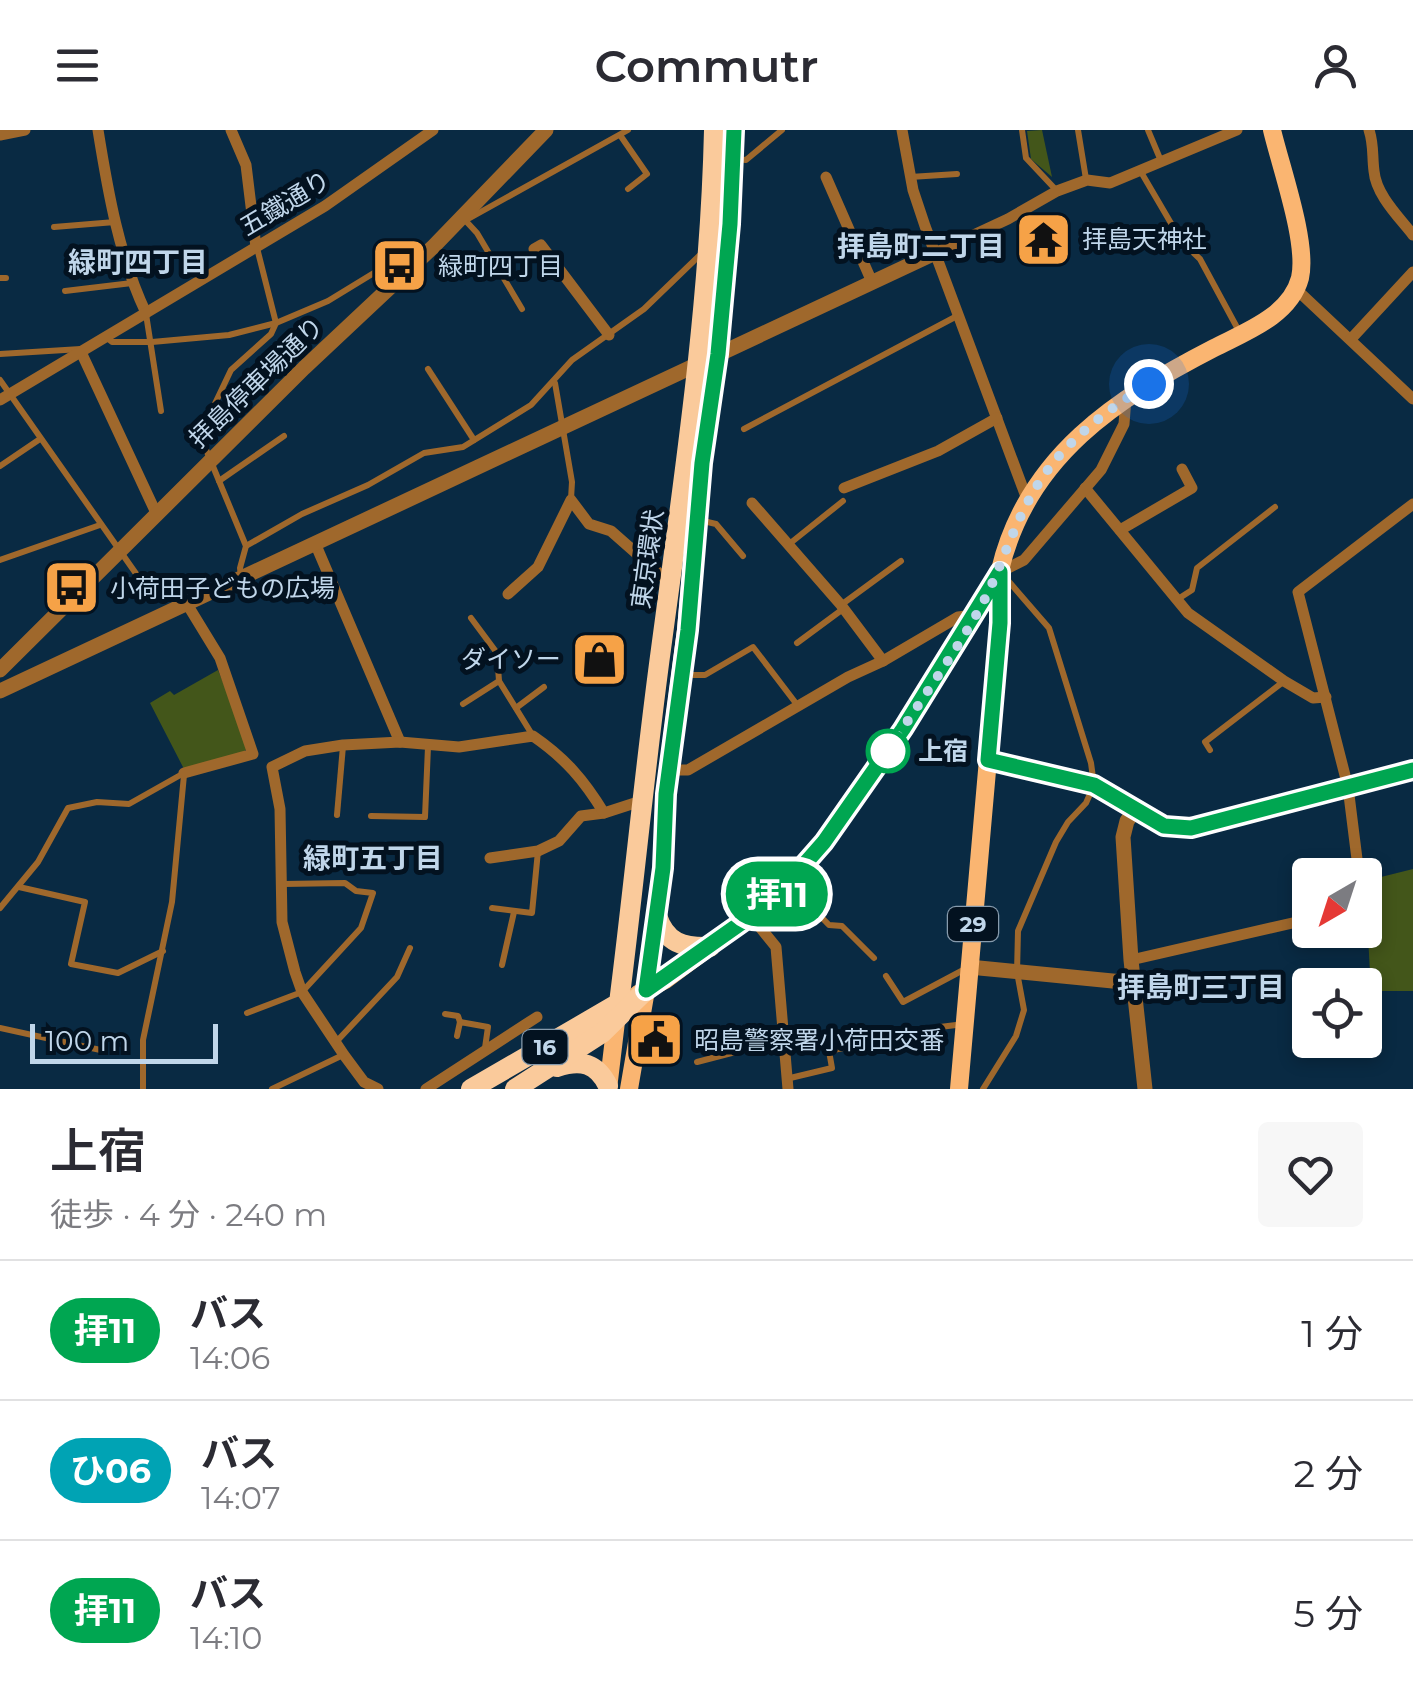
<!DOCTYPE html>
<html lang="ja">
<head>
<meta charset="utf-8">
<style>
  body { margin:0; font-family:Montserrat,"Noto Sans JP",sans-serif; background:#f7f7f7; color:#2b2b33; height:100vh; display:flex; flex-direction:column; font-size:38px; white-space:nowrap }
  * { box-sizing:border-box; margin:0 }
  p { font-size:32px; color:#7c7c81 }
  .icon { flex:none; width:55px; height:55px; fill:none; stroke:currentColor; stroke-width:2; stroke-linecap:round; stroke-linejoin:round }
  .map { position:relative; height:959px; overflow:hidden }
  .side { display:flex; flex-direction:column; background:#fff; flex:1 }
  .side>* { flex:none }
  .badge { padding:0 20px; border-radius:32px; font-size:35px; line-height:65px }
  .needle { width:65px; rotate:219deg }
  .tools { position:absolute; left:1292px; top:728px; display:grid; gap:20px }
  .tools a { display:grid; place-items:center; width:90px; height:90px; border-radius:10px; background:#fff; box-shadow:0 5px 15px #0003; font-size:50px }
  .scale { position:absolute; left:30px; bottom:25px; width:188px; box-sizing:border-box; padding-left:10px; border:5px solid #c0d6ea; border-top:0; font-size:28px; line-height:35px; white-space:nowrap; color:#c0d6ea; -webkit-text-stroke:8px #031220; paint-order:stroke }
  .you { position:absolute; width:50px; height:50px; margin:-25px; border:8px solid #fff; border-radius:50%; background:#1a73e8; box-shadow:0 0 0 15px #1a73e833 }
  .map>.badge { position:absolute; translate:-50% -50%; box-shadow:0 0 0 5px #fff }
  .round { display:grid; place-items:center; flex:none; width:105px; height:105px; border-radius:10px; background:#f7f7f7 }
  .headline { display:flex; align-items:center; justify-content:space-between; height:170px; padding:0 50px }
  h1 { font-size:48px; font-weight:600; line-height:75px }
  ul { padding:0; list-style:none }
  li { display:flex; align-items:center; gap:30px; height:140px; padding:0 50px; border-top:2px solid #e1e1e2 }
  li div { flex:1 }
  li b { display:block; font-size:38px }
  li em { font-style:normal }
  li .badge { min-width:110px; font-weight:700; text-align:center }
  header { display:flex; justify-content:space-between; align-items:center; height:130px; padding:0 50px; background:#fff; font-size:45px; font-weight:600 }
  .map>svg:first-child { display:block }
</style>
</head>
<body>
<header><svg class="icon" aria-label="menu" viewBox="0 0 24 24"><path d="M4 6h16M4 12h16M4 18h16"/></svg>Commutr<svg class="icon" aria-label="person" viewBox="0 0 24 24"><circle cx="12" cy="8" r="4"/><path d="M4 21q1-7 8-7t8 7"/></svg></header>
<div class="map">
<svg width="1413" height="959" viewBox="0 0 1413 959">
  <rect width="100%" height="100%" fill="#092a43"/>
  <g fill="#43561a">
    <path d="M1042,0l10,47 -21,-18 -4,-28z"/>
    <path d="M218,540l31,77 -7,6 -58,16 -34,-66 20,-12 4,4z"/>
    <path d="M1413,739v122h-42l-6,-110z"/>
  </g>
  <g fill="none" stroke-linecap="round" stroke-linejoin="round">
    <g stroke="#9f682c" stroke-width="6">
      <path d="M1022,0l4,28 31,33"/>
      <path d="M1078,0l8,49"/>
      <path d="M1148,0l13,31"/>
      <path d="M620,5l27,39 -19,15"/>
      <path d="M734,29l12,1 36,-30"/>
      <path d="M1141,42l41,70 18,17 40,74"/>
      <path d="M910,47l47,-3"/>
      <path d="M464,89l13,14 45,76"/>
      <path d="M468,89l160,-89"/>
      <path d="M54,97l61,-5"/>
      <path d="M0,148h6"/>
      <path d="M65,161l67,-8"/>
      <path d="M146,184l15,97"/>
      <path d="M107,208l5,4h40l77,-7 47,-12 52,-22 77,-47 18,-5"/>
      <path d="M0,224l81,-5"/>
      <path d="M428,239l46,71"/>
      <path d="M0,250l144,205 17,9 16,-1 9,10"/>
      <path d="M555,253l17,99 -1,17"/>
      <path d="M744,299l213,-113"/>
      <path d="M0,336l40,-27"/>
      <path d="M219,351l65,-45"/>
      <path d="M699,390l17,4 27,32"/>
      <path d="M788,415l55,-44"/>
      <path d="M246,416l56,-32 66,-29 56,-32 39,-6 68,-42 41,-45 72,-51 57,-55"/>
      <path d="M0,430l100,-35"/>
      <path d="M241,447l-1,-9 6,-22 -46,-111 31,-65 40,-36 5,-11 -19,-75"/>
      <path d="M1178,469l14,-9 5,-22 78,-61"/>
      <path d="M841,475l60,-44"/>
      <path d="M471,488l26,35 2,28 34,55"/>
      <path d="M797,513l46,-34"/>
      <path d="M683,545h22l48,-28 45,59"/>
      <path d="M463,574l36,-23"/>
      <path d="M516,578l28,-21"/>
      <path d="M1210,620l-5,-8 78,-60"/>
      <path d="M337,685l6,-69"/>
      <path d="M371,686l54,1 3,-70"/>
      <path d="M791,756l38,39 13,1 32,32"/>
      <path d="M19,757l66,15 -14,62 47,9 45,-22"/>
      <path d="M0,778l38,-46 30,-54 29,-6 32,2 55,-31"/>
      <path d="M492,778l40,5 6,-62"/>
      <path d="M502,835l12,-53"/>
      <path d="M886,846l17,26 64,-34"/>
      <path d="M247,883l55,-21 59,-64 12,-35 -17,-2 -11,-8 -62,1"/>
      <path d="M445,884l13,2 2,6"/>
      <path d="M0,898l105,23"/>
      <path d="M457,906l3,-14 28,5 -3,21"/>
      <path d="M337,911l60,-64 13,-29"/>
      <path d="M697,932l85,-22"/>
      <path d="M786,949l46,-11 -3,-17 111,-24 24,-3"/>
      <path d="M143,959v-49l29,-138 12,-127"/>
      <path d="M272,959l71,-34"/>
      <path d="M983,959l33,-53 8,-26 -7,-38 1,-41 38,-89 12,-20 18,-19 8,-18 -3,-22 -42,-135 -45,-52"/>
    </g>
    <g stroke="#9f682c" stroke-width="11">
      <path d="M98,0c10,62 21,126 48,183"/>
      <path d="M231,0l15,35 10,82"/>
      <path d="M902,0l11,60 12,36 103,276"/>
      <path d="M1369,0c5,15 3,26 5,41 2,24 25,46 39,64"/>
      <path d="M0,5l25,-5"/>
      <path d="M826,47l46,105"/>
      <path d="M534,119l7,-4 68,90"/>
      <path d="M935,123l73,-34 49,-28 30,-11 23,3 127,-53"/>
      <path d="M1296,159l117,110"/>
      <path d="M1351,209l62,-67"/>
      <path d="M81,222l76,163"/>
      <path d="M0,270l325,-194 108,-76"/>
      <path d="M844,358l94,-37 59,-33"/>
      <path d="M1085,358l103,125 96,68 29,17 13,-1"/>
      <path d="M752,373l89,102 42,56"/>
      <path d="M1120,400l72,-42 -10,-19"/>
      <path d="M315,413l85,199"/>
      <path d="M1000,442l24,-12 77,-90 23,-46 2,-26"/>
      <path d="M508,464l30,-27 33,-67 18,24 22,7 59,52"/>
      <path d="M669,640h19l160,-93 35,-16 75,-44 17,-2"/>
      <path d="M184,643l69,-19 -33,-96 -33,-54"/>
      <path d="M490,728l48,-7 21,-10 22,-25 23,-3"/>
      <path d="M1359,745l-11,-88 -50,-195 115,-88"/>
      <path d="M751,786l25,31 12,142"/>
      <path d="M1131,830l179,-41"/>
      <path d="M378,959l-14,-7 -20,-27 -42,-63 -7,-20 -13,-50 -2,-113 -8,-42 33,-16 38,-6 57,-3 59,5 74,-11c32,22 51,44 71,77l37,-12"/>
      <path d="M426,959l111,-72"/>
    </g>
    <g stroke="#9f682c" stroke-width="15">
      <path d="M0,540l304,-302 130,-122 112,-116"/>
      <path d="M0,561l935,-438"/>
      <path d="M989,630l105,25 70,42 27,1 222,-58"/>
      <path d="M1135,680l-8,11 -4,16 8,123 14,129"/>
      <path d="M969,837l164,16"/>
    </g>
    <g stroke="#fab571" stroke-width="18">
      <path d="M638,864l27,-14 86,-64 37,-33 36,-41 79,-113 94,-152"/>
      <path d="M608,959l9,-76"/>
      <path d="M629,959l17,-99"/>
      <path d="M959,959l41,-466c0,-17 -3,-37 0,-53 27,-114 117,-172 214,-222 31,-16 76,-32 86,-70 8,-35 -19,-110 -28,-148"/>
    </g>
    <g stroke="#faca9b" stroke-width="20">
      <path d="M657,786c9,27 26,32 53,31"/>
      <path d="M557,937c24,-8 40,-4 51,19"/>
      <path d="M471,959l148,-86c15,-118 26,-236 42,-354 23,-172 49,-345 53,-519"/>
      <path d="M515,959l87,-56 44,-43 17,-122 3,-74 21,-164 15,-167 16,-109 11,-130 4,-94"/>
    </g>
  </g>
  <g fill="none" stroke-linecap="round" stroke-linejoin="round">
    <defs>
      <path id="line" d="M734,0l-4,94 -12,130 -16,109 -14,167 -22,164 -3,74 -17,122 105,-74 37,-33 36,-41 79,-113 97,-157v51l-12,137 106,25 70,41 27,2 222,-58"/>
    </defs>
    <use href="#line" stroke="#fff" stroke-width="22"/>
    <use href="#line" stroke="#00a651" stroke-width="15"/>
    <path stroke="#c0d6ea" stroke-width="10" stroke-dasharray="0 18" d="M888,621c30,-47 64,-93 91,-141 20,-36 31,-76 51,-112 27,-51 71,-84 119,-114"/>
  </g>
  <defs>
    <symbol id="temple-square" viewBox="-11 -11 22 22"><rect x="-9" y="-9" width="18" height="18" rx="4" fill="#f6a247" stroke="#031220"/><path d="M0-6L5-2H3V0L6.5 2.5H4V6H1.5V3h-3V6H-4V2.5H-6.5L-3 0V-2H-5Z" fill="#111"/></symbol>
    <symbol id="bus-square" viewBox="-11 -11 22 22"><rect x="-9" y="-9" width="18" height="18" rx="4" fill="#f6a247" stroke="#031220"/><path d="M-5-6H5V4H4V6H2V4H-2V6H-4V4H-5ZM-3.5-4V0h7V-4ZM-3.5 1.2v1.5H-2V1.2ZM2 1.2v1.5H3.5V1.2Z" fill="#111"/></symbol>
    <symbol id="shop-square" viewBox="-11 -11 22 22"><rect x="-9" y="-9" width="18" height="18" rx="4" fill="#f6a247" stroke="#031220"/><path d="M-5-2.5h2.3a2.7 3.5 0 0 1 5.4 0H5L5.5 6h-11ZM-1.5-2.5h3a1.5 2.3 0 0 0-3 0Z" fill="#111"/></symbol>
    <symbol id="civic-square" viewBox="-11 -11 22 22"><rect x="-9" y="-9" width="18" height="18" rx="4" fill="#f6a247" stroke="#031220"/><path d="M-.6-6.5H3V-4.5H.6V-3L4-1V1h2V6H-6V1h2V-1L-.6-3ZM-1.2 2.5V6h2.4V2.5Z" fill="#111"/></symbol>
  </defs>
  <g fill-rule="evenodd">
    <use href="#temple-square" x="1012" y="78" width="63" height="63"/>
    <use href="#bus-square" x="368" y="104" width="63" height="63"/>
    <use href="#bus-square" x="40" y="426" width="63" height="63"/>
    <use href="#shop-square" x="568" y="498" width="63" height="63"/>
    <use href="#civic-square" x="624" y="878" width="63" height="63"/>
  </g>
  <circle fill="#fff" stroke="#00a651" stroke-width="5" cx="888" cy="621" r="20"/>
  <g text-anchor="middle" stroke-width="10" stroke-linejoin="round" paint-order="stroke">
    <g fill="#031220" stroke="#879bad" stroke-width="2.5">
      <rect x="948" y="777" width="50" height="34" rx="8"/>
      <rect x="522.5" y="900" width="45" height="34" rx="8"/>
    </g>
    <g font-size="22" font-weight="bold" fill="#c0d6ea">
      <text x="973" y="802">29</text>
      <text x="545" y="925">16</text>
    </g>
    <g font-size="25" fill="#c0d6ea" stroke="#031220">
      <text transform="translate(285 73) rotate(-31)" y="9">五鐵通り</text>
      <text transform="translate(256 252) rotate(-44)" y="9">拝島停車場通り</text>
      <text transform="translate(647 429) rotate(-82)" y="9">東京環状</text>
    </g>
    <g font-size="25" fill="#c0d6ea" stroke="#031220" text-anchor="start">
      <text x="1082" y="118">拝島天神社</text>
      <text x="438" y="145">緑町四丁目</text>
      <text x="110" y="467">小荷田子どもの広場</text>
      <text x="561" y="538" text-anchor="end">ダイソー</text>
      <text x="694" y="919">昭島警察署小荷田交番</text>
    </g>
    <g font-size="25" font-weight="bold" fill="#c0d6ea" stroke="#031220" text-anchor="start">
      <text x="918" y="630">上宿</text>
    </g>
    <g font-size="28" font-weight="bold" fill="#c0d6ea" stroke="#031220">
      <text x="921" y="126">拝島町二丁目</text>
      <text x="138" y="142">緑町四丁目</text>
      <text x="373" y="738">緑町五丁目</text>
      <text x="1201" y="867">拝島町三丁目</text>
    </g>
  </g>
</svg>
<div class="tools">
<a><svg class="needle" viewBox="-14 -14 28 28"><path d="M0-13l5 13h-10z" fill="#e53935"/><path d="M0 13l5-13h-10z" fill="#7c7c81"/></svg></a>
<a><svg class="icon" aria-label="locate" viewBox="0 0 24 24"><circle cx="12" cy="12" r="6"/><path d="M12 2v4M12 18v4M2 12h4M18 12h4"/></svg></a>
</div>
<div class="scale">100 m</div>
<div class="you" style="left:1149px;top:254px"></div>
<b class="badge" style="left:777px;top:764px;background:#00a651;color:#fff">拝11</b>
</div>
<section class="side">
<div class="headline"><div><h1>上宿</h1><p>徒歩 · 4 分 · 240 m</p></div><a class="round"><svg class="icon" aria-label="heart" viewBox="0 0 24 24"><path d="M12 20l-8-8c-3-5 5-10 8-4 3-6 11-1 8 4z"/></svg></a></div>
<ul>
<li><span class="badge" style="background:#00a651;color:#fff">拝11</span><div><b>バス</b><p>14:06</p></div><em>1 分</em></li>
<li><span class="badge" style="background:#00a3b4;color:#fff">ひ06</span><div><b>バス</b><p>14:07</p></div><em>2 分</em></li>
<li><span class="badge" style="background:#00a651;color:#fff">拝11</span><div><b>バス</b><p>14:10</p></div><em>5 分</em></li>
</ul>
</section>
</body>
</html>
